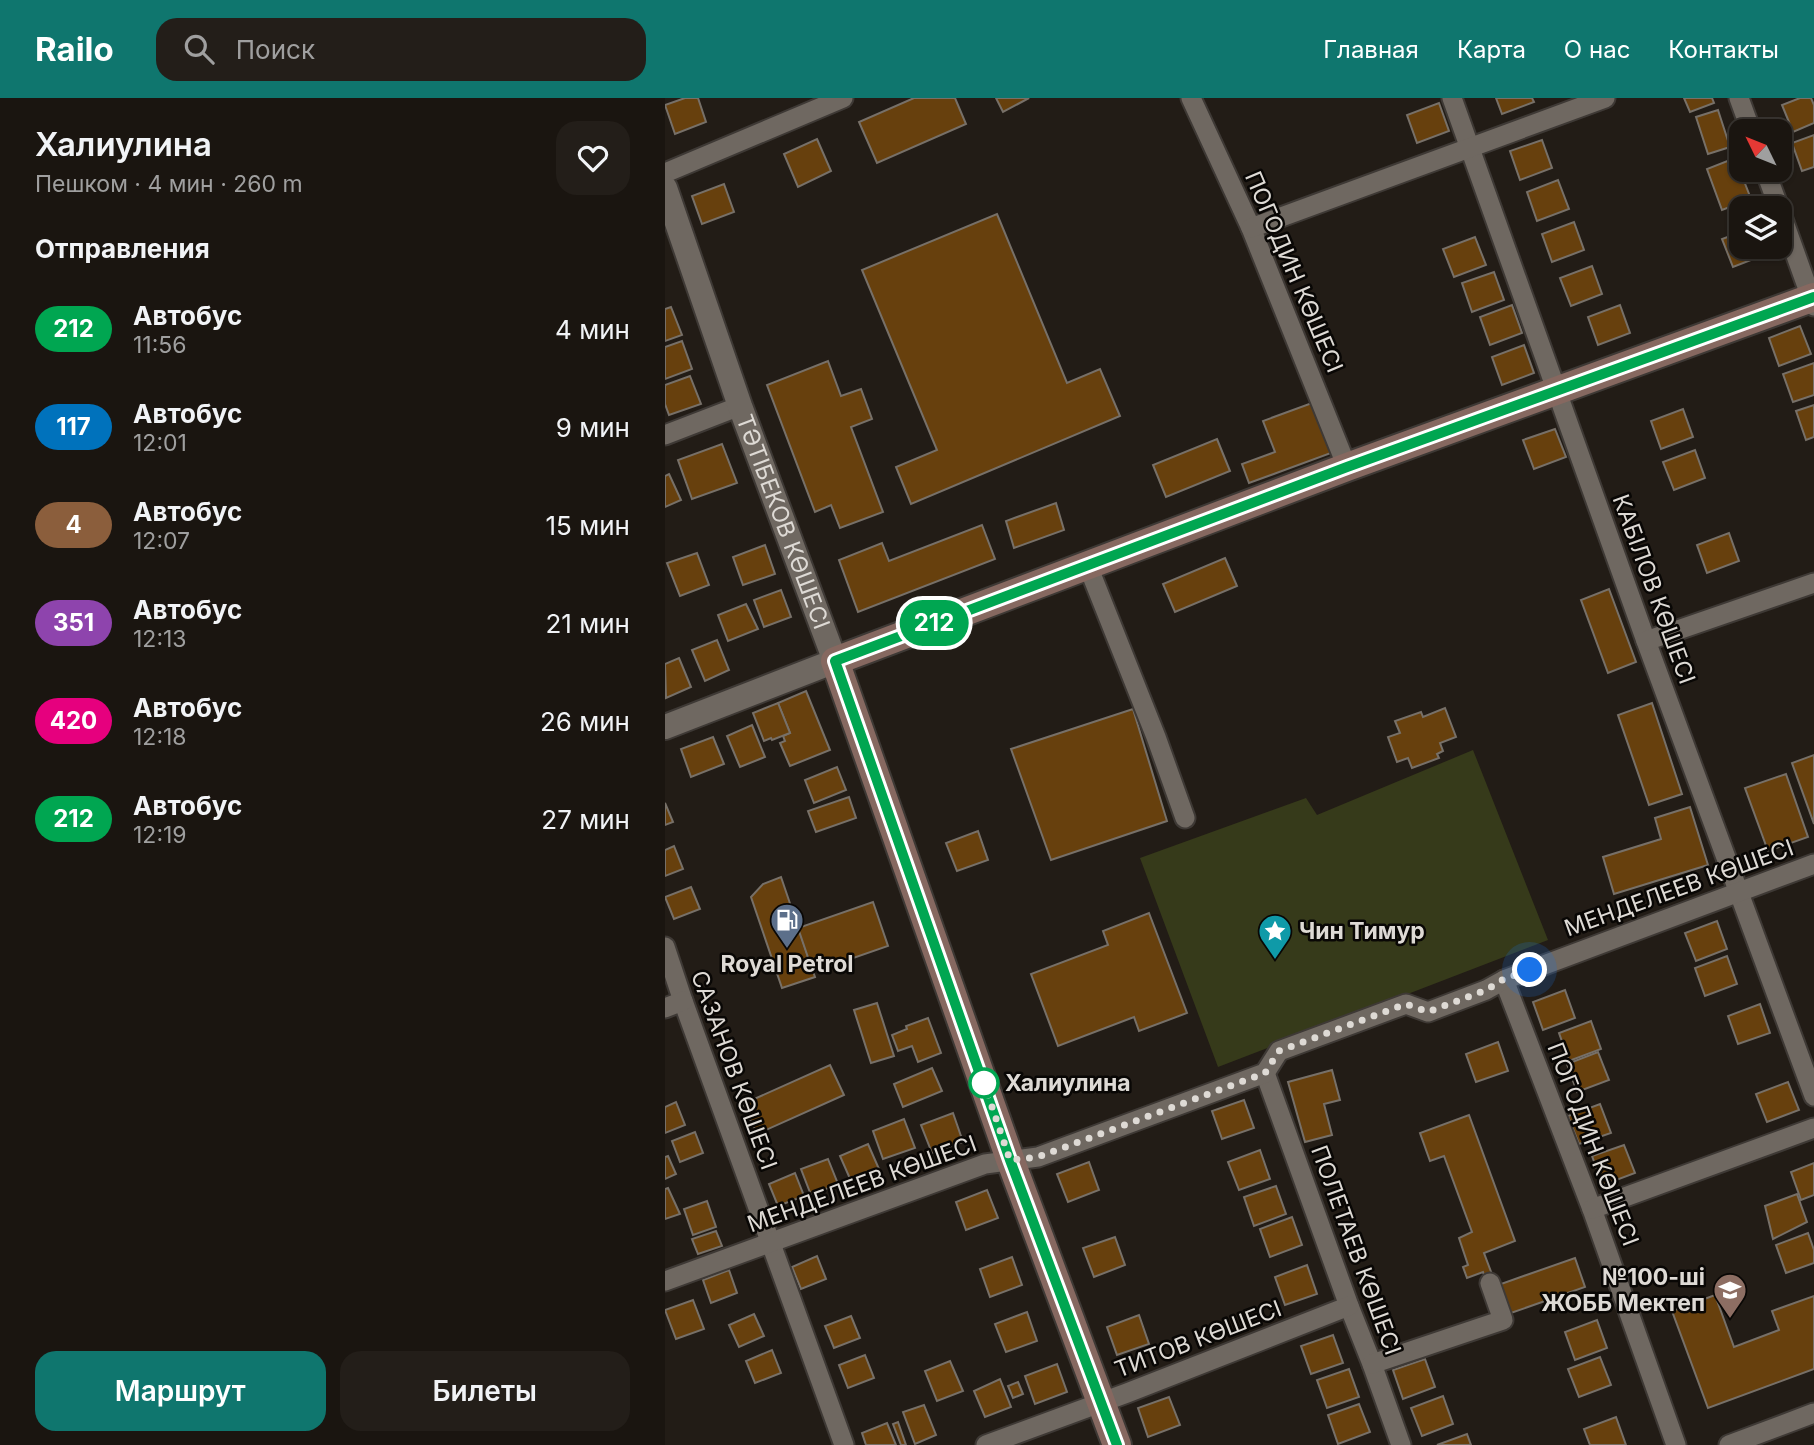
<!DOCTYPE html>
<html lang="ru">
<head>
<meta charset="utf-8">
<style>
  body { margin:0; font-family:Inter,sans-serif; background:#231e19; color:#f1f3f6; height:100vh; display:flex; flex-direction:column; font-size:26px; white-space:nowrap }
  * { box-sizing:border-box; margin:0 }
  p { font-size:23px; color:#9f9f9f }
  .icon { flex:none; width:38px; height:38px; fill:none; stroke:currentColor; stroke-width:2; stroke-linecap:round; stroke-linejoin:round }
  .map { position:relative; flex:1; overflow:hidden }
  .sheet { display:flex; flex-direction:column; background:#1a1510; width:665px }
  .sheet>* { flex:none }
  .badge { padding:0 14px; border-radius:23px; font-size:24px; line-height:46px }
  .needle { width:46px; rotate:313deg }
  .buttons { position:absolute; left:1064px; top:21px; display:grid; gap:14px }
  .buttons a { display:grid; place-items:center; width:63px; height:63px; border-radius:14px; background:#1a1510; box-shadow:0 2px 5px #0004,0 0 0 2px #383430; font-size:35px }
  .you { position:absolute; width:35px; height:35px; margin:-18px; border:5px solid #fff; border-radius:50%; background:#1a73e8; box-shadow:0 0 0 10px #1a73e833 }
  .map>.badge { position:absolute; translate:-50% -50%; box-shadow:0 0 0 4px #fff }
  h2 { padding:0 35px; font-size:26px; line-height:63px }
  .round { display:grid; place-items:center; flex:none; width:74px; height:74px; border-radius:21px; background:#231e19 }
  .overview { display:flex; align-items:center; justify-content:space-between; height:119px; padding:0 35px }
  h1 { font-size:33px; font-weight:600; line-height:52px }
  .action { display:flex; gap:14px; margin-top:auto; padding:14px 35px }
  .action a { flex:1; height:80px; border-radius:21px; background:#0f766e; color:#fff; font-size:28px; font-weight:600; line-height:80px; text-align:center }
  .action a+a { background:#231e19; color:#f1f3f6 }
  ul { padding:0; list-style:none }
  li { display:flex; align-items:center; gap:21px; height:98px; padding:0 35px }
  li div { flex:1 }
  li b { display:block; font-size:26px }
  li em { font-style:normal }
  li .badge { min-width:77px; font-weight:700; text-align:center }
  header { display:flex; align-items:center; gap:42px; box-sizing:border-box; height:98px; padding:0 35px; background:#0f766e; color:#fff }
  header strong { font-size:33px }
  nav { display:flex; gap:38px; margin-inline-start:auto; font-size:24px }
  .search { width:490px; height:63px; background:#231e19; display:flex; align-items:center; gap:18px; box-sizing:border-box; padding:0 24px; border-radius:21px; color:#9f9f9f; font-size:26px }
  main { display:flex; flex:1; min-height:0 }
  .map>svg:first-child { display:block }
</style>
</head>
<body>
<header>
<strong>Railo</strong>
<div class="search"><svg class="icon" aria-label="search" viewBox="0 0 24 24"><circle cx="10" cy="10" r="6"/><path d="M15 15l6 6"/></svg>Поиск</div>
<nav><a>Главная</a><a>Карта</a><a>О нас</a><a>Контакты</a></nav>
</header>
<main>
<section class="sheet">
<div class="overview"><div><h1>Халиулина</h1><p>Пешком · 4 мин · 260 m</p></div><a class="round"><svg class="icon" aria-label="heart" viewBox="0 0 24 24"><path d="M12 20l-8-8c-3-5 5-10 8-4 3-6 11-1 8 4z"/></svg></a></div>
<h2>Отправления</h2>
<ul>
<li><span class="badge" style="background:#00a651;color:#fff">212</span><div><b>Автобус</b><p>11:56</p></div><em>4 мин</em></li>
<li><span class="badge" style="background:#0072bc;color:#fff">117</span><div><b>Автобус</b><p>12:01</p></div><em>9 мин</em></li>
<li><span class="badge" style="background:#8b5e3c;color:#fff">4</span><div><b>Автобус</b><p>12:07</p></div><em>15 мин</em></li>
<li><span class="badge" style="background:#8e44ad;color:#fff">351</span><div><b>Автобус</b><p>12:13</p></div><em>21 мин</em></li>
<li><span class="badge" style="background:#e6007e;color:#fff">420</span><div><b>Автобус</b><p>12:18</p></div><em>26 мин</em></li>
<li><span class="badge" style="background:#00a651;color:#fff">212</span><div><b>Автобус</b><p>12:19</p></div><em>27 мин</em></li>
</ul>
<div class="action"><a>Маршрут</a><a>Билеты</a></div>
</section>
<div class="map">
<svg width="1149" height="1347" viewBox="0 0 1149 1347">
  <rect width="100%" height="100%" fill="#221c16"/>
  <path fill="#363a1a" d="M808,652l75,190 -330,127 -78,-209 166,-60 11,17z"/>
  <g fill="#67400d" stroke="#777068" stroke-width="2">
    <path d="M20,0h13l8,24 -31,12 -10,-29z"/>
    <path d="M249,0h41l11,26 -89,39 -18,-41z"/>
    <path d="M331,0h33l-26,14z"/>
    <path d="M831,0h36l2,4 -32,12z"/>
    <path d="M1019,0h28l2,5 -24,9z"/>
    <path d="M1135,0h11l3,7v18l-21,9 -11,-27z"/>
    <path d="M774,5l10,28 -32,12 -10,-28z"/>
    <path d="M1053,12l12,37 -22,7 -12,-37z"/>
    <path d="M1149,37v32l-12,4 -10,-28z"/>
    <path d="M152,41l14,32 -33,16 -14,-33z"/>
    <path d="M877,42l10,28 -32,12 -10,-29z"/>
    <path d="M1070,60l16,41 -29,11 -15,-41z"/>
    <path d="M893,82l11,29 -32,12 -10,-29z"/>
    <path d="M59,86l10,28 -32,12 -10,-28z"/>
    <path d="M332,116l70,169 33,-14 20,47 -209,88 -15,-37 41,-17 -75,-180z"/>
    <path d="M909,124l10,28 -32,12 -10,-28z"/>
    <path d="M1076,134v15h20l3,8 -31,12 -11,-28z"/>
    <path d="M810,139l11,28 -32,12 -11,-28z"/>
    <path d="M927,168l10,28 -31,12 -11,-28z"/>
    <path d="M829,174l10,28 -32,12 -10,-29z"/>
    <path d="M847,207l10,28 -32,12 -10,-28z"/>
    <path d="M955,207l10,28 -32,12 -10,-28z"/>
    <path d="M6,209l11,28 -17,6v-32z"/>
    <path d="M1135,228l11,28 -32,12 -10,-28z"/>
    <path d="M17,243l10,28 -27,10v-32z"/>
    <path d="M859,247l10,28 -32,12 -10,-28z"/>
    <path d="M163,263l13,35 20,-7 11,30 -21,8 32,85 -43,16 -9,-23 -16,7 -48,-127z"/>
    <path d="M1149,265v32l-21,7 -10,-28z"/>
    <path d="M25,278l11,28 -32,11 -4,-11v-19z"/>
    <path d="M647,305l19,50 -82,30 -7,-19 33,-12 -12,-31z"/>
    <path d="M1149,307v32l-8,3 -10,-29z"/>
    <path d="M1018,311l10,28 -32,12 -10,-28z"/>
    <path d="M890,331l11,28 -32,12 -11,-29z"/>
    <path d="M552,341l13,32 -64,26 -13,-32z"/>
    <path d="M57,346l15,39 -45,16 -14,-39z"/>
    <path d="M1030,352l10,28 -31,12 -11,-28z"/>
    <path d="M4,376l12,26 -16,7v-31z"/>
    <path d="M391,405l8,27 -50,18 -8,-27z"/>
    <path d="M317,427l13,34 -137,53 -19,-52 43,-17 7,18z"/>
    <path d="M1064,435l10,28 -32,12 -10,-28z"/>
    <path d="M100,447l10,29 -32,11 -10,-28z"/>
    <path d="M32,455l12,32 -29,11 -13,-33z"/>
    <path d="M560,460l12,28 -62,26 -12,-28z"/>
    <path d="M944,491l27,73 -28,11 -27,-73z"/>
    <path d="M116,492l10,27 -27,10 -10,-27z"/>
    <path d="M81,506l12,25 -30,12 -10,-26z"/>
    <path d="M52,542l12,30 -24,11 -13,-31z"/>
    <path d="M14,560l12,29 -25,11 -1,-34z"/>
    <path d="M141,593l24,59 -40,16 -10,-23 5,-2 -2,-5 7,-3 -12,-30z"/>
    <path d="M113,605l12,30 -18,7 -1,-2 -7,3 -11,-28z"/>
    <path d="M987,605l30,91 -33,11 -31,-90z"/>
    <path d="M780,610l11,29 -16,6 3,8 -6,3 2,4 -27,10 -4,-10 -11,4 -9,-25 12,-4 -5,-12 26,-9 2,5z"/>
    <path d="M468,611l34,112 -116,39 -40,-111z"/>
    <path d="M87,627l13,32 -25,10 -13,-31z"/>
    <path d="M48,639l11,27 -33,13 -10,-28z"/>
    <path d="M1149,657v69l-22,-61z"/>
    <path d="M172,669l9,23 -32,13 -9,-23z"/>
    <path d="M1121,676l22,63 -40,14 -23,-63z"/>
    <path d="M184,699l7,21 -40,14 -8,-21z"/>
    <path d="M0,705l8,19 -8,3z"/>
    <path d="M1025,709l18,58 -94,29 -11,-37 58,-18 -6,-21z"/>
    <path d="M313,733l10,29 -31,11 -11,-28z"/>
    <path d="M9,748l9,23 -18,7v-26z"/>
    <path d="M116,779l34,100 -33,11 -31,-91 12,-13z"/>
    <path d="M26,789l9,22 -26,10 -9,-22z"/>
    <path d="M208,804l15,44 -75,26 -15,-44z"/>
    <path d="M484,815l38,100 -48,18 -5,-14 -76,29 -27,-72 77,-29 -5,-14z"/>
    <path d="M1052,823l10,28 -31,12 -11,-28z"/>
    <path d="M1062,858l10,28 -32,12 -10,-28z"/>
    <path d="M900,892l10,28 -32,12 -10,-28z"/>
    <path d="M212,905l17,53 -23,7 -17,-53z"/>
    <path d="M1095,906l10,29 -32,11 -10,-28z"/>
    <path d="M263,920l13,35 -23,9 -6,-16 -14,5 -6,-16 15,-6 -1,-3z"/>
    <path d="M926,923l10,28 -32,12 -10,-28z"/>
    <path d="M833,944l10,29 -32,11 -10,-28z"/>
    <path d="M933,954l11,28 -32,12 -10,-28z"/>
    <path d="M165,967l14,30 -87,39 -14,-30z"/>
    <path d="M267,970l10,23 -39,16 -9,-23z"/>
    <path d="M667,972l8,30 -16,4 8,31 -27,7 -17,-60z"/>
    <path d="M1123,984l11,28 -32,12 -11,-28z"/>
    <path d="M579,1002l10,28 -32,11 -10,-28z"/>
    <path d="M11,1004l9,23 -20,8v-26z"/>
    <path d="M935,1006l11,29 -32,11 -11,-28z"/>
    <path d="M288,1015l10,29 -31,11 -11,-28z"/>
    <path d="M804,1017l46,126 -31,12 9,24 -7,3 -3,-8 -16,6 -4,-11 5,-2 -9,-27 13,-6 -28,-76 -14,5 -10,-28z"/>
    <path d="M239,1021l11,29 -32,11 -10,-28z"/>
    <path d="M30,1034l8,21 -23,9 -8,-21z"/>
    <path d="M203,1046l11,25 -28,12 -11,-25z"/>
    <path d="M959,1047l11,28 -32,12 -11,-29z"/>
    <path d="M595,1052l10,29 -31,11 -11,-28z"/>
    <path d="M3,1058l8,18 -11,5v-22z"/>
    <path d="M163,1061l10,25 -27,11 -10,-26z"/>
    <path d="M424,1064l10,28 -31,12 -11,-28z"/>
    <path d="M1149,1065v32l-13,5 -10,-28z"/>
    <path d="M130,1075l9,23 -26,10 -9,-22z"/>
    <path d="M611,1088l10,28 -32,12 -10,-29z"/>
    <path d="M3,1090l12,26 -15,5v-30z"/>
    <path d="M322,1092l11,28 -32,12 -10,-28z"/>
    <path d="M1132,1096l10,28 -34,17 -8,-33z"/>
    <path d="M42,1103l9,26 -23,8 -9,-26z"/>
    <path d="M627,1119l10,28 -32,12 -10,-28z"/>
    <path d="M51,1133l6,15 -24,8 -6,-15z"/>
    <path d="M1143,1135l6,17v13l-28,10 -10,-28z"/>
    <path d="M450,1139l10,28 -31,12 -11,-29z"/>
    <path d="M152,1158l9,23 -25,10 -9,-22z"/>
    <path d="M347,1159l10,28 -32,12 -10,-28z"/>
    <path d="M910,1160l10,29 -77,27 -10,-29z"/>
    <path d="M642,1167l10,29 -32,11 -10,-28z"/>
    <path d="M64,1172l8,23 -26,10 -8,-23z"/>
    <path d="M1050,1197l19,52 45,-17 -7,-19 42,-15v73l-106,39 -36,-97z"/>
    <path d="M28,1202l11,29 -28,10 -11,-29z"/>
    <path d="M362,1214l10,29 -31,11 -11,-28z"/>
    <path d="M89,1216l10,22 -25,11 -10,-22z"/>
    <path d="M474,1217l10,29 -32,11 -10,-28z"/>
    <path d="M186,1218l9,22 -26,10 -9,-22z"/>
    <path d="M932,1222l10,28 -32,12 -10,-28z"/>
    <path d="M668,1237l10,28 -32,11 -10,-28z"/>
    <path d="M107,1252l9,23 -26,10 -9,-22z"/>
    <path d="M200,1257l9,23 -26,10 -9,-23z"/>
    <path d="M935,1259l11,28 -32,12 -11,-28z"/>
    <path d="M760,1261l10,28 -32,12 -10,-29z"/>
    <path d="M285,1263l13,30 -26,10 -12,-30z"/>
    <path d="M392,1266l10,28 -32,12 -10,-28z"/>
    <path d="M684,1271l10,28 -32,11 -10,-28z"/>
    <path d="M335,1281l11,28 -26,10 -11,-26z"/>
    <path d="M353,1284l5,12 -10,4 -5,-12z"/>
    <path d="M778,1298l10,28 -31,12 -11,-28z"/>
    <path d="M504,1299l11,28 -32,12 -10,-29z"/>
    <path d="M694,1306l11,28 -32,12 -10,-29z"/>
    <path d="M259,1307l12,30 -21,9 -12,-32z"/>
    <path d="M951,1319l10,28h-36l-6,-16z"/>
    <path d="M233,1324l8,23h-5l-8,-21z"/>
    <path d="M222,1325l9,22h-30l-4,-12z"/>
    <path d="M802,1336l4,11h-34z"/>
  </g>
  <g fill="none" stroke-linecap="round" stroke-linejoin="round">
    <defs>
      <g id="minor">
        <path d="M526,0l60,130 96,239"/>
        <path d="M787,0l194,543 168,455"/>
        <path d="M1074,0l12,33"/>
        <path d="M1100,72l14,38"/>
        <path d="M0,75l178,-75"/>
        <path d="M1115,113l34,95"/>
        <path d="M586,130l354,-130"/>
        <path d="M0,337l75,-29"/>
        <path d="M423,468l68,171 29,81"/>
        <path d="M981,543l168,-58"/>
        <path d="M0,849l18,54 161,444"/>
        <path d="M839,882l88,229 84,236"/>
        <path d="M0,910l18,-7"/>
        <path d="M600,975l84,233 23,58 29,81"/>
        <path d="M927,1111l222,-81"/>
        <path d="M0,1183l320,-117 53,-7 227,-84 14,-22 127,-47 22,8 58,-22 18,-10 310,-116"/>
        <path d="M707,1266l131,-44 -13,-37"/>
        <path d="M321,1347l141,-52 222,-87"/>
        <path d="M1064,1347l85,-32"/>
      </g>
      <g id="tertiary">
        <path id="s1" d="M0,90l75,218 95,255 -170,66"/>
      </g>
      <path id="secondary" d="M452,1347l-107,-286 -175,-498 512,-194 467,-170"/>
    </defs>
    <use href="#minor" stroke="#3e3935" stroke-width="23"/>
    <use href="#tertiary" stroke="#3e3935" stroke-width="28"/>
    <use href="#secondary" stroke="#3e3935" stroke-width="32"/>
    <use href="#minor" stroke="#6f6861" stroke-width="19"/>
    <use href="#tertiary" stroke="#6f6861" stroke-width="24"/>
    <use href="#secondary" stroke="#866860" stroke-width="28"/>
  </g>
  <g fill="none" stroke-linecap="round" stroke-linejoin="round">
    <defs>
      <path id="line" d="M452,1347l-107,-285 -175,-499 512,-194 467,-170"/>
    </defs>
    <use href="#line" stroke="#fff" stroke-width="16"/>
    <use href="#line" stroke="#00a651" stroke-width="10"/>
    <path stroke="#dedad5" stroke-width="7" stroke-dasharray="0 12.6" d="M319,985l26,77 28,-3 227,-84 14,-22 127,-47 22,8 58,-22 18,-11 26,-9"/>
  </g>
  <defs>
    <symbol id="fuel-pin" viewBox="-11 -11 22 30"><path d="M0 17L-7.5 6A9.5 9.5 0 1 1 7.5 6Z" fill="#5c6f8a" stroke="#090705"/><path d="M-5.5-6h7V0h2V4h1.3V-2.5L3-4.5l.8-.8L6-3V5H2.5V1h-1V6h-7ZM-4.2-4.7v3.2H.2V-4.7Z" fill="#fff"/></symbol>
    <symbol id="sight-pin" viewBox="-11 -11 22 30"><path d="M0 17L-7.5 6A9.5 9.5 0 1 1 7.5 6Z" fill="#0f9aa8" stroke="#090705"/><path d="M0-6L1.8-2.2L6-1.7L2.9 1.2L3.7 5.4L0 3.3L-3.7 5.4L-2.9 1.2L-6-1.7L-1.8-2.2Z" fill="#fff"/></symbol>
    <symbol id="school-pin" viewBox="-11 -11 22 30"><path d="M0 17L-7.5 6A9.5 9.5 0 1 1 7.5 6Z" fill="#8d6e63" stroke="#090705"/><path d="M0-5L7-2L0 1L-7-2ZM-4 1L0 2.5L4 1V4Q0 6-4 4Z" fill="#fff"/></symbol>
  </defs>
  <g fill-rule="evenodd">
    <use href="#fuel-pin" x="103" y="803" width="38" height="52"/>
    <use href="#sight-pin" x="591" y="814" width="38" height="52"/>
    <use href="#school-pin" x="1046" y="1173" width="38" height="52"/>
  </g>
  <circle fill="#fff" stroke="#00a651" stroke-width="3.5" cx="319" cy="985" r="14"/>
  <g text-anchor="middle" stroke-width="5" stroke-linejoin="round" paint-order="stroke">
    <g font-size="23" fill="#dedad5" stroke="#090705">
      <text transform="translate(629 174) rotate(67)" y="8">ПОГОДИН КӨШЕСІ</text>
      <text dy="8" stroke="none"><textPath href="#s1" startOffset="354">ТӘТІБЕКОВ КӨШЕСІ</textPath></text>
      <text transform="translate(989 491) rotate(70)" y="8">КАБІЛОВ КӨШЕСІ</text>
      <text transform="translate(1014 790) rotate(-20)" y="8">МЕНДЕЛЕЕВ КӨШЕСІ</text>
      <text transform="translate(69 972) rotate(70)" y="8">САЗАНОВ КӨШЕСІ</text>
      <text transform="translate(928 1046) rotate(69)" y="8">ПОГОДИН КӨШЕСІ</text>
      <text transform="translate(197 1086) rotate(-20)" y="8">МЕНДЕЛЕЕВ КӨШЕСІ</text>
      <text transform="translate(691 1152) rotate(70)" y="8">ПОЛЕТАЕВ КӨШЕСІ</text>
      <text transform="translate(533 1241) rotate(-21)" y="8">ТИТОВ КӨШЕСІ</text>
    </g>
    <g font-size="23" font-weight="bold" fill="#dedad5" stroke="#090705" text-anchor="start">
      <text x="634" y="841">Чин Тимур</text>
      <text x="122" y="874" text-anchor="middle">Royal Petrol</text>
      <text x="1040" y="1187" text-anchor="end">№100-ші<tspan x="1040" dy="26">ЖОББ Мектеп</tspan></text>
    </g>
    <g font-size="23" font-weight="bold" fill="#dedad5" stroke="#090705" text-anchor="start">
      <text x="340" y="993">Халиулина</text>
    </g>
  </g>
</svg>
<div class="buttons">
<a><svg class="needle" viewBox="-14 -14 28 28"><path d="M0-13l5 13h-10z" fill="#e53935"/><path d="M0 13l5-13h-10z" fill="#9f9f9f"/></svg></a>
<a><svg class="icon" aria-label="layers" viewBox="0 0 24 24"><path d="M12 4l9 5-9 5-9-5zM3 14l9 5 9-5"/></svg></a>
</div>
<div class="you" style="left:865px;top:872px"></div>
<b class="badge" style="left:269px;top:525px;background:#00a651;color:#fff">212</b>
</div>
</main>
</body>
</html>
